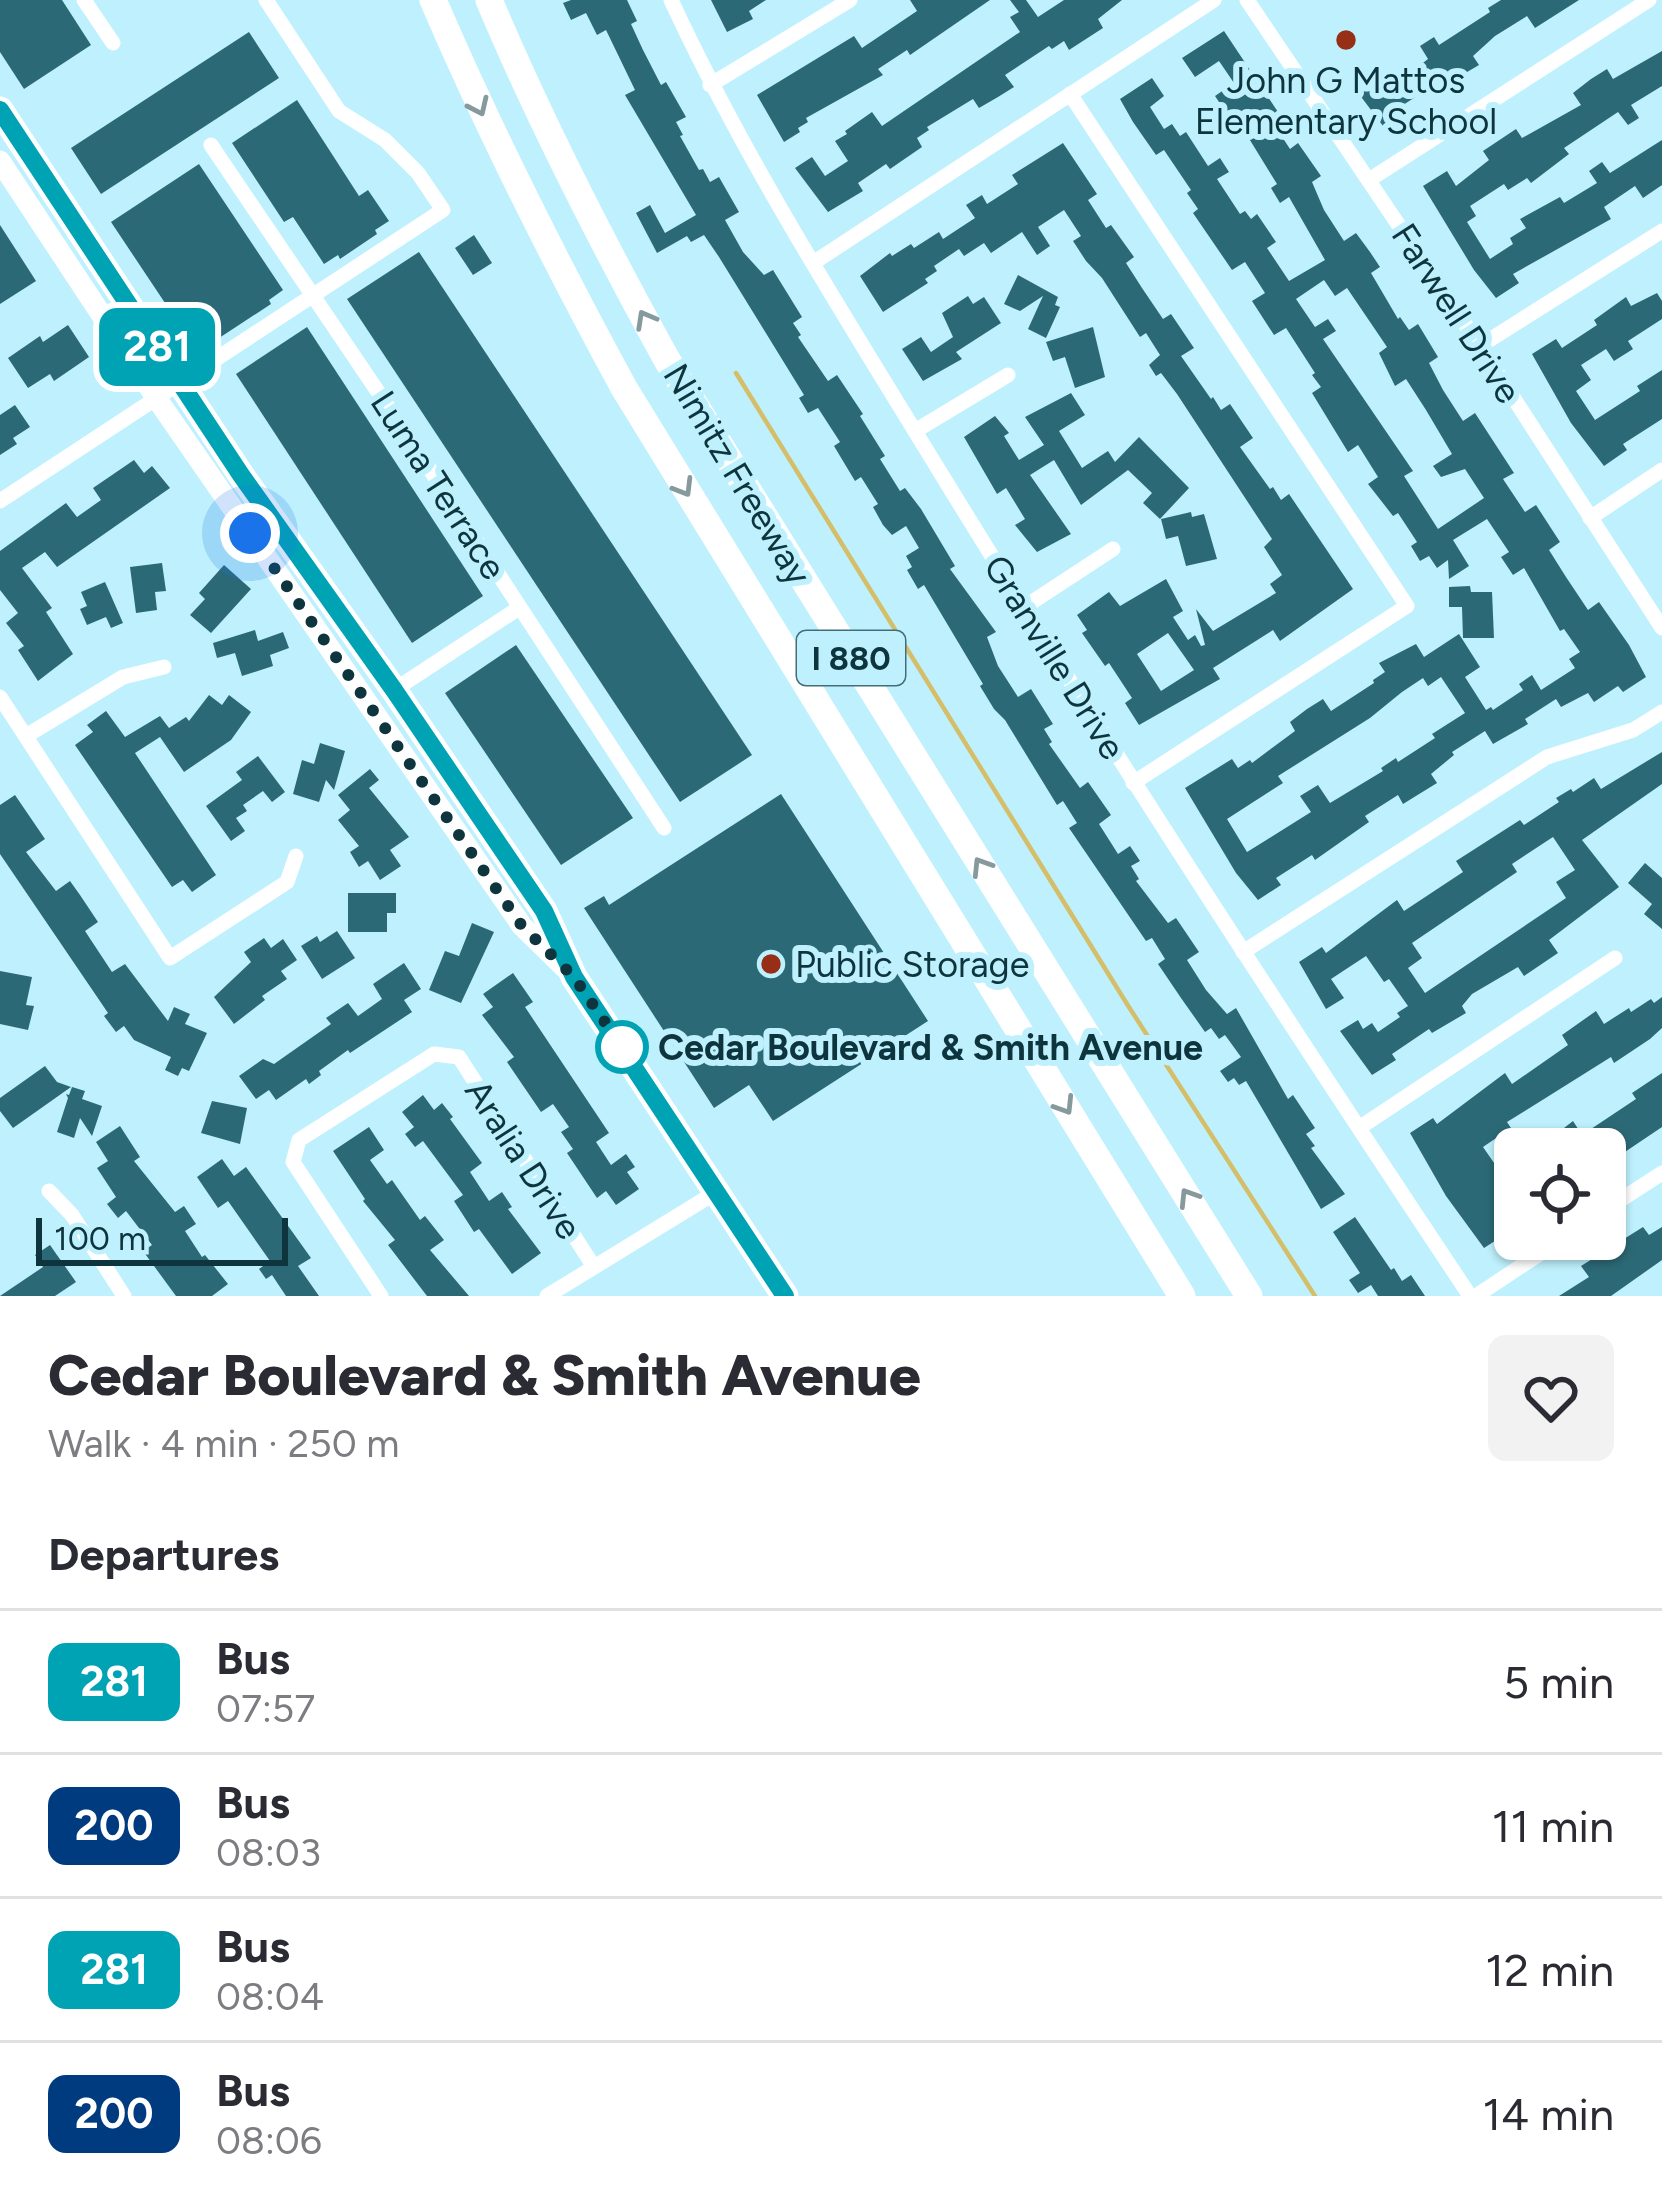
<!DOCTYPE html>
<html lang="en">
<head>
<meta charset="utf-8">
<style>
  body { margin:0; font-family:Figtree,sans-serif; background:#f2f2f3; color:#2b2b33; height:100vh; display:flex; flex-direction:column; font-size:45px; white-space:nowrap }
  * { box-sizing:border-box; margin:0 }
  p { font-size:39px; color:#7c7c81 }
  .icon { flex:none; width:66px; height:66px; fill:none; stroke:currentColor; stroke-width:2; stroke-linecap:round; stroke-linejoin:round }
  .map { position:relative; height:1296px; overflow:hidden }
  .panel { display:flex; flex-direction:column; background:#fff; flex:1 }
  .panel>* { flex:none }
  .badge { padding:0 24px; border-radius:18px; font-size:42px; line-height:78px }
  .tools { position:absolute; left:1494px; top:1128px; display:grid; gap:24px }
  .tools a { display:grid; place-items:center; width:132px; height:132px; border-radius:18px; background:#fff; box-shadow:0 3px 9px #0004; font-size:60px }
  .scale { position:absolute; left:36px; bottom:30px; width:252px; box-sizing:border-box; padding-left:12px; border:6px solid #0e353d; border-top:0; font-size:33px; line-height:42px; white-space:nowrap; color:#0e353d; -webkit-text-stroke:9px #bef1fd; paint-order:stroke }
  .you { position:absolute; width:60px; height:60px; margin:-30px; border:9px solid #fff; border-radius:50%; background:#1a73e8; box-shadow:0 0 0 18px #1a73e833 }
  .map>.badge { position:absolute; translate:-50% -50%; box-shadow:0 0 0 6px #fff }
  h2 { padding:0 48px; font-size:45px; line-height:108px }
  .round { display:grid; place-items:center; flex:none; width:126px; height:126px; border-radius:18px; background:#f2f2f3 }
  .overview { display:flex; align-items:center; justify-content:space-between; height:204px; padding:0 48px }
  h1 { font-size:57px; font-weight:800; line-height:90px }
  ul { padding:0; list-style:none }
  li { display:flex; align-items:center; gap:36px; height:144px; padding:0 48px; border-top:3px solid #e1e1e2 }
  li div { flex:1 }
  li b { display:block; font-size:45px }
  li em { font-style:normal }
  li .badge { min-width:132px; font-weight:700; text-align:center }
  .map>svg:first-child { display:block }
</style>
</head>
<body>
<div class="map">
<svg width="1662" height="1296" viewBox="0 0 1662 1296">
  <rect width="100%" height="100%" fill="#bef1fd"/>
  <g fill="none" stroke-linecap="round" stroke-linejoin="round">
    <path stroke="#d5be69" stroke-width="4.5" d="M736,373l391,631 188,292"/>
  </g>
  <g fill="#2c6976" fill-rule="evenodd">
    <path d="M0,0h62l29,45 -67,44 -24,-37z"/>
    <path d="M571,0h56l10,21 -6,3 12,26 18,35 5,-3 20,35 -10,5 7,13 -3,1 19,34 4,-1 7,13 9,-5 20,35 -14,8 18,32 21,23 9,-5 29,47 -9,6 8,12 -3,2 30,44 9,-6 26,39 -3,2 25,40 -5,3 20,32 5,-3 16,21 34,57 -5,3 46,63 -9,5 11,29 20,31 13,-8 22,35 -9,5 8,13 -3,2 31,44 8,-6 23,33 -12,9 19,30 12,-8 10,15 -9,5 8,13 -3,2 32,42 8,-5 23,34 -12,8 19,30 21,24 9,-6 52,91 5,-4 22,33 -9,6 9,12 -4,2 34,46 -24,15 -75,-128 -7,4 -5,-7 -6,4 -8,-11 21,-14 -16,-22 -6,4 -8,-11 -6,4 -24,-34 -23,-34 7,-5 -13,-21 -6,3 -77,-113 8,-5 -14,-22 -6,4 -52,-85 -11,-11 -14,-23 3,-2 -59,-99 -6,4 -11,-19 5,-3 -6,-11 13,-8 -13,-22 -14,9 -9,-10 -10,-18 5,-3 -17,-27 -6,4 -21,-35 6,-4 -22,-34 -10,5 -9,-15 5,-3 -85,-138 -15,-22 -13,7 -4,-6 -30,17 -21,-40 14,-8 15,28 31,-18 -71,-120 10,-5 -29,-60 -9,5 -11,-22 -15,7 -8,-17z"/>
    <path d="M711,0h55l-17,11 4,8 -26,13z"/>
    <path d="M910,0h80l-80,55 -3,-5 -29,19 5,6 -77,43 2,4 -10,6 2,4 -16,10 -27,-47 97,-59 8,12 55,-37z"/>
    <path d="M1010,0h16l12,17 26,-17h58l-24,19 5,9 -34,22 -5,-9 -12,8 -3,-3 -44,29 9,12 -16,10 -19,11 -6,-9 -46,28 2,3 -12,8 5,9 -32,22 -4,-5 -28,19 5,8 -35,21 -33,-44 17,-11 13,19 23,-15 -13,-20 12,-7 -2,-3 27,-19 10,14 138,-94 -10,-15 9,-5z"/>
    <path d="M1501,0h78l-44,28 -8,-12 -32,20 -22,20 6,9 -34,20 -3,-5 -39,25 6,10 -23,15 -33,-44 17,-11 13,19 45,-35 -8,-13 14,-9 5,8 51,-33 -2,-4z"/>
    <path d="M1224,31l54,81 -9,5 21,32 8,-6 23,33 -9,6 12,28 20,31 12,-8 14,19 10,15 -9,6 27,46 2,-2 9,13 9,-6 20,33 -9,6 14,27 20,31 12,-8 39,60 -11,6 22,33 11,-7 24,37 -11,8 17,27 22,33 11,-8 30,43 17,32 -23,15 -5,-6 -24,16 -6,-9 -27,14 -5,-8 -31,20 3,5 -35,20 -8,-13 -33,21 2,3 -23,19 6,9 -34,21 -5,-9 -33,21 4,6 -54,38 -3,-5 -36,23 5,7 -23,15 -22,-27 -51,-85 47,-29 6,9 12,-8 2,3 43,-32 -5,-9 17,-13 16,-10 8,12 43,-28 -1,-3 12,-8 -6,-9 37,-19 8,13 35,-23 21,33 -15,10 21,33 5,-3 2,3 30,-20 -4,-6 13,-9 9,15 34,-22 -6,-9 11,-7 -16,-23 -4,2 -36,-63 -11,7 -12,-18 8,-5 -22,-33 -34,21 16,26 -20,13 -1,-19 -11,8 -8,-12 -9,5 -9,-15 6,-4 -19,-29 -5,3 -25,-32 10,-7 -20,-32 -10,7 -36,-59 9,-6 -9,-12 3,-2 -29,-45 -12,7 -22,-34 13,-8 -20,-31 -13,8 -39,-57 5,-4 -11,-16 4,-3 -27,-40 -8,5 -23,-33 -13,-23 32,-21 12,18 -14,11 14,22 8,-5 8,12 6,-4 22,34 12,-8 9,14 -12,7 23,35 5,-3 6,8 6,-5 19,28 -9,6 22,33 36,-21 -36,-63 -9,6 -9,-15 6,-4 -32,-52 -8,6 -14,-21 4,-3 -12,-18 19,-13 -15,-22 -24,16 -13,-19zM1324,280l11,16 12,-8 40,59 -8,6 16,33 11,-7 20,31 26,44 -19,12 8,11 24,-8 19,29 -46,31 -34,-53 9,-5 -90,-132 13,-8 -8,-12 -13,8 -19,-28zM1441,677l24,36 -33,21 3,4 -37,24 -2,-4 -15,10 2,3 -53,32 -12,-18 -18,11 11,16 -64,40 -20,-33 56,-36 -5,-7 92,-58 32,-26 21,-14 5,8z"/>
    <path d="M249,32l30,46 -178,116 -30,-46z"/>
    <path d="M1662,51v35l-31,19 8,13 -11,7 -10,-13 -54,36 5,6 -38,29 -4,-5 -19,12 -4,-6 -34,22 6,10 -9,6 23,37 23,-15 -3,-6 16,-10 -6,-9 40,-22 4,6 33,-20 -8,-12 13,-9 8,11 52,-33v45l-19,13 -8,-12 -31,21 7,12 -98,55 6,9 -23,15 -22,-28 -51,-84 24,-15 9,15 33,-26 -6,-9 33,-22 6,9 59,-33 -8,-12 18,-14 16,-10 6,10z"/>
    <path d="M297,100l62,96 9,-6 21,31 -14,9 2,4 -37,25 -2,-4 -14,9 -31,-47 -9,5 -52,-79z"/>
    <path d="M1063,143l34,51 -9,6 18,28 5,-3 23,32 -8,6 16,25 21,31 8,-5 23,34 -13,8 30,43 2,-2 8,13 9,-6 23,34 -13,9 30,42 3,-2 8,13 8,-6 64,95 -73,52 -7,-11 -60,38 7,11 -81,46 -14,-22 7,-5 -23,-35 -4,3 -23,-33 5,-3 -10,-15 32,-23 11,14 46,-27 17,32 -10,6 15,23 7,-5 6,11 4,-1 -9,-36 17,22 63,-38 -6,-9 12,-9 -18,-28 8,-8 -95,-145 -16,-21 -5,3 -7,-11 11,-10 -14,-22 -6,4 -38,-59 -16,-17 -13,-20 8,-5 -17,-26 -26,17 12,19 -13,9 -15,-23 -31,21 -7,-10 -20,13 -5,-7 -25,17 3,5 -12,8 3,4 -45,29 -23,-36 30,-23 2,3 19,-12 3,4 25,-16 4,7 32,-21 -9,-13 16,-10 5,9 31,-20 -6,-9zM1168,633l26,37 -33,21 -24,-37z"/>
    <path d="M199,164l84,126 -14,10 2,4 -61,40 -2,-4 -13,8 -84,-126z"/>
    <path d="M0,225l36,56 -36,23z"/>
    <path d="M474,235l18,28 -19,12 -18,-27z"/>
    <path d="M419,252l333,503 -72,47 -333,-503z"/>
    <path d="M1018,275l40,22 -3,8 5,2 -14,31 -18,-9 15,-33 -23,15 -16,-7z"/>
    <path d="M1657,293l5,8v18l-34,22 5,8 -19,12 -8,-12 -25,16 10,15 -15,11 19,29 45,-29 -3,-5 25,-16v49l-39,25 4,6 -23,16 -33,-43 -39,-69 24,-15 6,9 35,-23 -3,-5 32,-23 5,9z"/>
    <path d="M968,296l5,8 11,-7 17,26 -45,29 6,7 -39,22 -21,-32 19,-12 10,15 22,-15 -11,-24z"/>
    <path d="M68,325l21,32 -35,24 -4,-7 -22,14 -20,-30 32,-22 3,6z"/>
    <path d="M307,327l176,269 -71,47 -176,-269z"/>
    <path d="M1093,327l12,50 -30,11 -10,-31 -12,4 -7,-19z"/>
    <path d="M1071,393l14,22 -26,16 23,37 26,-17 7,11 24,-25 50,51 -29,31 -17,-16 9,-10 -24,-23 -47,35 -27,-45 -24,15 41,59 -34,18 -22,-27 10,-6 -19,-31 -9,6 -33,-57 31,-21 14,17 -5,3 15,24 25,-15 -19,-28z"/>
    <path d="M15,405l15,22 -17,11 4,6 -17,11v-40z"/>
    <path d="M134,460l10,13 8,-7 18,22 -113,79 -12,-15 -23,16 30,40 -6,4 27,42 -35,27 -20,-31 6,-4 -18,-23 12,-10 -18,-23v-39l66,-48 11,14 24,-17 -8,-12z"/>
    <path d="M1191,512l1,5 12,-3 13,45 -31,7 -8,-30 -12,3 -5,-20z"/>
    <path d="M162,563l4,28 -11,1 2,18 -21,3 -6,-46z"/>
    <path d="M224,565l27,24 -40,44 -21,-18 15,-16 -6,-6z"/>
    <path d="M105,582l18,41 -12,5 -5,-11 -19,8 -7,-16 7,-3 -6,-14z"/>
    <path d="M1470,586l1,6h21l2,46h-31l-1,-31h-13v-20z"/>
    <path d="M255,630l3,11 25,-9 6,16 -19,7 3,11 -31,10 -7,-23 -18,5 -4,-15z"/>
    <path d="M516,645l117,173 -72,47 -116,-172z"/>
    <path d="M209,695l13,10 7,-10 22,17 -20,28 -47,32 -24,-35 -25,16 81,122 -24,17 -9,-12 -11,7 -97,-142 18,-13 -6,-7 19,-14 19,26 35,-21 9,12 17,-11 3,4z"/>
    <path d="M320,743l25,8 -11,39 -8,-10 -7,22 -26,-8 9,-34 12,4z"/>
    <path d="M1662,752v32l-80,56 37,47 -70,53 9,13 -34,23 -6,-9 -46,27 -10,12 4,7 -34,20 -3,-4 -37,25 4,6 -24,15 -32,-44 18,-11 5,9 9,-6 6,9 22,-15 -3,-4 11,-7 -19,-27 -5,3 -18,-26 -35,23 13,19 -18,11 -27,-47 23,-15 4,6 71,-53 7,11 59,-39 -7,-11 64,-41 4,5 35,-23 -3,-4 15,-9 2,3 21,-14 7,11zM1553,837l22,33 -19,12 10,16 -141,95 -17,-25 14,-10 -10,-15 105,-71 -5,-8z"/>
    <path d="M258,756l27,36 -13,10 -9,-11 -20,14 4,6 -11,7 9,13 -14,10 -25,-35 36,-26 -6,-8z"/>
    <path d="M370,769l9,11 -10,8 40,49 -19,13 11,16 -21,14 -12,-19 -9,6 -9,-15 9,-6 -21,-26 12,-10 -12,-15z"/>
    <path d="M781,794l147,227 -155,100 -24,-36 -35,23 -130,-200 20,-12 5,9z"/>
    <path d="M15,795l30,44 -19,13 30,39 14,-10 10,14 18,27 -13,9 27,41 13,-8 43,57 6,-14 16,7 -5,10 22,9 -18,38 -7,-3 -4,8 -13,-6 6,-13 -37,-17 -10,-14 -8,6 -12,-16 4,-3 -108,-159v-49z"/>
    <path d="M1645,863l17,15v51l-18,-15 8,-10 -24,-21z"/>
    <path d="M348,893h48v20h-9v19h-39z"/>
    <path d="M472,923l22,9 -33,71 -32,-13 16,-39 14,5z"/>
    <path d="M337,931l18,27 -33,21 -21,-33 16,-10 3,6z"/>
    <path d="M264,938l7,10 12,-9 14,21 -16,11 6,8 -25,17 3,4 -31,24 -20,-27 37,-35 -7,-10z"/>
    <path d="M404,963l17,26 -17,11 8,12 -62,41 -2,-3 -29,21 2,4 -12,9 -3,-5 -30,21 -7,-10 -13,9 -17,-23 24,-17 11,5 57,-40 -5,-6 22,-15 10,13 24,-17 -9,-15z"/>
    <path d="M0,971l32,6 -6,28 8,1 -6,24 -28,-6z"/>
    <path d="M513,973l20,29 -8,5 84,126 -13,9 15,23 15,-11 9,13 -8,5 12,17 -23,16 -10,-14 -9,7 -30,-45 6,-4 -12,-17 8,-5 -16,-23 -12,8 -34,-50 7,-5 -32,-42 11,-8 -10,-13z"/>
    <path d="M1662,997v31l-12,11 -36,24 -3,-6 -67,42 -37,23 4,6 -28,19 18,26 6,-3 8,12v46l-31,20 -38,-52 -36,-63 23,-15 4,6 68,-51 7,11 56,-39 -6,-10 34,-24 8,13 25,-16 2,4 20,-13 3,4z"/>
    <path d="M45,1066l12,16 14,5 -58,41 -13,-17v-13z"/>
    <path d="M1662,1073v54l-52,35 -5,-13h-68l36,-28 9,14 54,-36 -4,-6z"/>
    <path d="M72,1087l13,4 -3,8 20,7 -10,30 -12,-18 -6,20 -17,-6 11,-34 -2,-4 3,1z"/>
    <path d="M423,1095l11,15 8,-7 11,14 -3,2 32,44 -12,9 19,29 13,-9 10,15 -4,2 33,44 -29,21 -33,-45 -5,3 -20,-31 9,-6 -40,-54 -8,6 -10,-13 9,-7 -12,-15z"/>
    <path d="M212,1101l35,7 -7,36 -39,-11z"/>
    <path d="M120,1126l20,31 -6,4 41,51 9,-6 12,18 -11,7 17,26 3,-2 23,29 -16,12h-36l-33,-45 9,-6 -26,-34 -8,7 -11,-14 9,-7 -19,-29 11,-7 -12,-19z"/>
    <path d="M369,1127l15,23 -14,10 17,24 5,-4 28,40 5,-4 19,24 -14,10 39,46h-42l-39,-51 7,-5 -32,-39 2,-2 -32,-48z"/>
    <path d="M222,1159l12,17 12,-9 65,91 -13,8 21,30h-33l-14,-21 -6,4 -7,-10 11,-8 -42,-60 -10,7 -21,-31z"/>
    <path d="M1355,1217l36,53 3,-2 8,13 9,-6 14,21h-47l-7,-11 -13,8 -9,-13 11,-7 -27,-41z"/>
    <path d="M1643,1227l6,8 13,-8v33l-51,36h-52l30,-19 -8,-11z"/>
    <path d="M50,1245l26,37 -21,14h-55l43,-29 -8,-12z"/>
  </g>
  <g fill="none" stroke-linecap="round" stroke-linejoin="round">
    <g stroke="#fff" stroke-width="15">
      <path d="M84,0l29,43"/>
      <path d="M671,0c76,164 175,318 269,472 171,279 349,552 530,824"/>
      <path d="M1247,0l233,346 182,282"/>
      <path d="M710,85l140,-85"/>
      <path d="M1070,94l337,512 -274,177"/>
      <path d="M211,145l205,303 248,380"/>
      <path d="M1369,180l280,-180"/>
      <path d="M813,263l401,-263"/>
      <path d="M1480,346l182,-115"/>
      <path d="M915,431l93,-56"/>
      <path d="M0,501l443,-291 -25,-37 -33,-33 -46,-29 -73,-111"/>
      <path d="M1590,518l72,-48"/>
      <path d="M1023,608l90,-59"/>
      <path d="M394,690l125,-82"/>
      <path d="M0,697l170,261 117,-76 9,-26"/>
      <path d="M26,736l97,-59 41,-10"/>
      <path d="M1243,952l304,-195 86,-27 29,-18"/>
      <path d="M1359,1128l256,-170"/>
      <path d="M49,1191l23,24 52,81"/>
      <path d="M1605,1210l57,-37"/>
      <path d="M381,1296l-88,-134 6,-22 135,-86 25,3 135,210"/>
      <path d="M547,1296l171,-105"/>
      <path d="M1476,1296l86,-57"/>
    </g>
    <g stroke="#fff" stroke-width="21">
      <path d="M0,110l241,365 153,215 150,221 30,66 211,319"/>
      <path d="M0,161l157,238 365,527 43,42"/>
    </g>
    <g stroke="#fff" stroke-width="27">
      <path d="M433,0c57,133 122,261 191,388l558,908"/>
      <path d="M489,0c52,124 113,242 178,360l582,936"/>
    </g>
  </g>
  <defs><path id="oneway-chevron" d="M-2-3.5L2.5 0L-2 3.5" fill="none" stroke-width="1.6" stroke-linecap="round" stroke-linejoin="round" transform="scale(3)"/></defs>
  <g stroke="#869a9e">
    <use href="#oneway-chevron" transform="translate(479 107) rotate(65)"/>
    <use href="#oneway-chevron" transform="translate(645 319) rotate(-119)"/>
    <use href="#oneway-chevron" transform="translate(684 488) rotate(59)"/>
    <use href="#oneway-chevron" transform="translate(981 866) rotate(-122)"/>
    <use href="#oneway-chevron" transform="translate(1065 1106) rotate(58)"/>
    <use href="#oneway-chevron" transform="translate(1188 1197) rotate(-122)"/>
  </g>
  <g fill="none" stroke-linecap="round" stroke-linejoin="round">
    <defs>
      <path id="line" d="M0,110l241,365 153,215 150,221 30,66 211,319"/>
    </defs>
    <use href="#line" stroke="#fff" stroke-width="27"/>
    <use href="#line" stroke="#00a3b4" stroke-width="18"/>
    <path stroke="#0e353d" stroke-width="12" stroke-dasharray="0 21.6" d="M250,533l272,393 52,51 48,70"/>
  </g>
  <g fill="#972f17" stroke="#bef1fd" stroke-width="4.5">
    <circle cx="1346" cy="40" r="12"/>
    <circle cx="771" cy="964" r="12"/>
  </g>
  <circle fill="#fff" stroke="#00a3b4" stroke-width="6" cx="622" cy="1047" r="24"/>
  <g text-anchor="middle" stroke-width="12" stroke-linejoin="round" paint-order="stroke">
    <rect fill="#bef1fd" stroke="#436d77" stroke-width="3" x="797" y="631" width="108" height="54" rx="9"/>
    <g font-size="33" font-weight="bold" fill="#0e353d">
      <text x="851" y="670">I 880</text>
    </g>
    <g font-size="36" fill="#0e353d" stroke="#bef1fd">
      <text x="1346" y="93">John G Mattos<tspan x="1346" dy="41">Elementary School</tspan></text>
      <text x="795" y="977" text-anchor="start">Public Storage</text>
    </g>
    <g font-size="36" fill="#0e353d" stroke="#bef1fd">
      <text transform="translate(1457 313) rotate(57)" y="13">Farwell Drive</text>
      <text transform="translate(738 474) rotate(59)" y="13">Nimitz Freeway</text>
      <text transform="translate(439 485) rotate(57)" y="13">Luma Terrace</text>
      <text transform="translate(1055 657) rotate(58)" y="13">Granville Drive</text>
      <text transform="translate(524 1159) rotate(57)" y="13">Aralia Drive</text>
    </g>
    <g font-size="36" font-weight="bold" fill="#0e353d" stroke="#bef1fd" text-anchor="start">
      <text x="658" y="1060">Cedar Boulevard &amp; Smith Avenue</text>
    </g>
  </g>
</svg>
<div class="tools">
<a><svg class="icon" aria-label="locate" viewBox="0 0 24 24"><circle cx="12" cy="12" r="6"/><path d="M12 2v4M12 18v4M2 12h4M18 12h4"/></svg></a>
</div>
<div class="scale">100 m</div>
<div class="you" style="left:250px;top:533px"></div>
<b class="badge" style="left:157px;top:347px;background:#00a3b4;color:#fff">281</b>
</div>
<section class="panel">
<div class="overview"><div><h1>Cedar Boulevard &amp; Smith Avenue</h1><p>Walk · 4 min · 250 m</p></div><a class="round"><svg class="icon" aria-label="heart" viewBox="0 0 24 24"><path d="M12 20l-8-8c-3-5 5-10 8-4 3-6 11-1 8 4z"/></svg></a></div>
<h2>Departures</h2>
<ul>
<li><span class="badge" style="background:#00a3b4;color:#fff">281</span><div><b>Bus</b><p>07:57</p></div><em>5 min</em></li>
<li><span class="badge" style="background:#003b80;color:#fff">200</span><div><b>Bus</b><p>08:03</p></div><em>11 min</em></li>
<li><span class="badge" style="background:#00a3b4;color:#fff">281</span><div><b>Bus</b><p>08:04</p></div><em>12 min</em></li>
<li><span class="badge" style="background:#003b80;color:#fff">200</span><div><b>Bus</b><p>08:06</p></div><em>14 min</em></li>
</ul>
</section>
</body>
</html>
